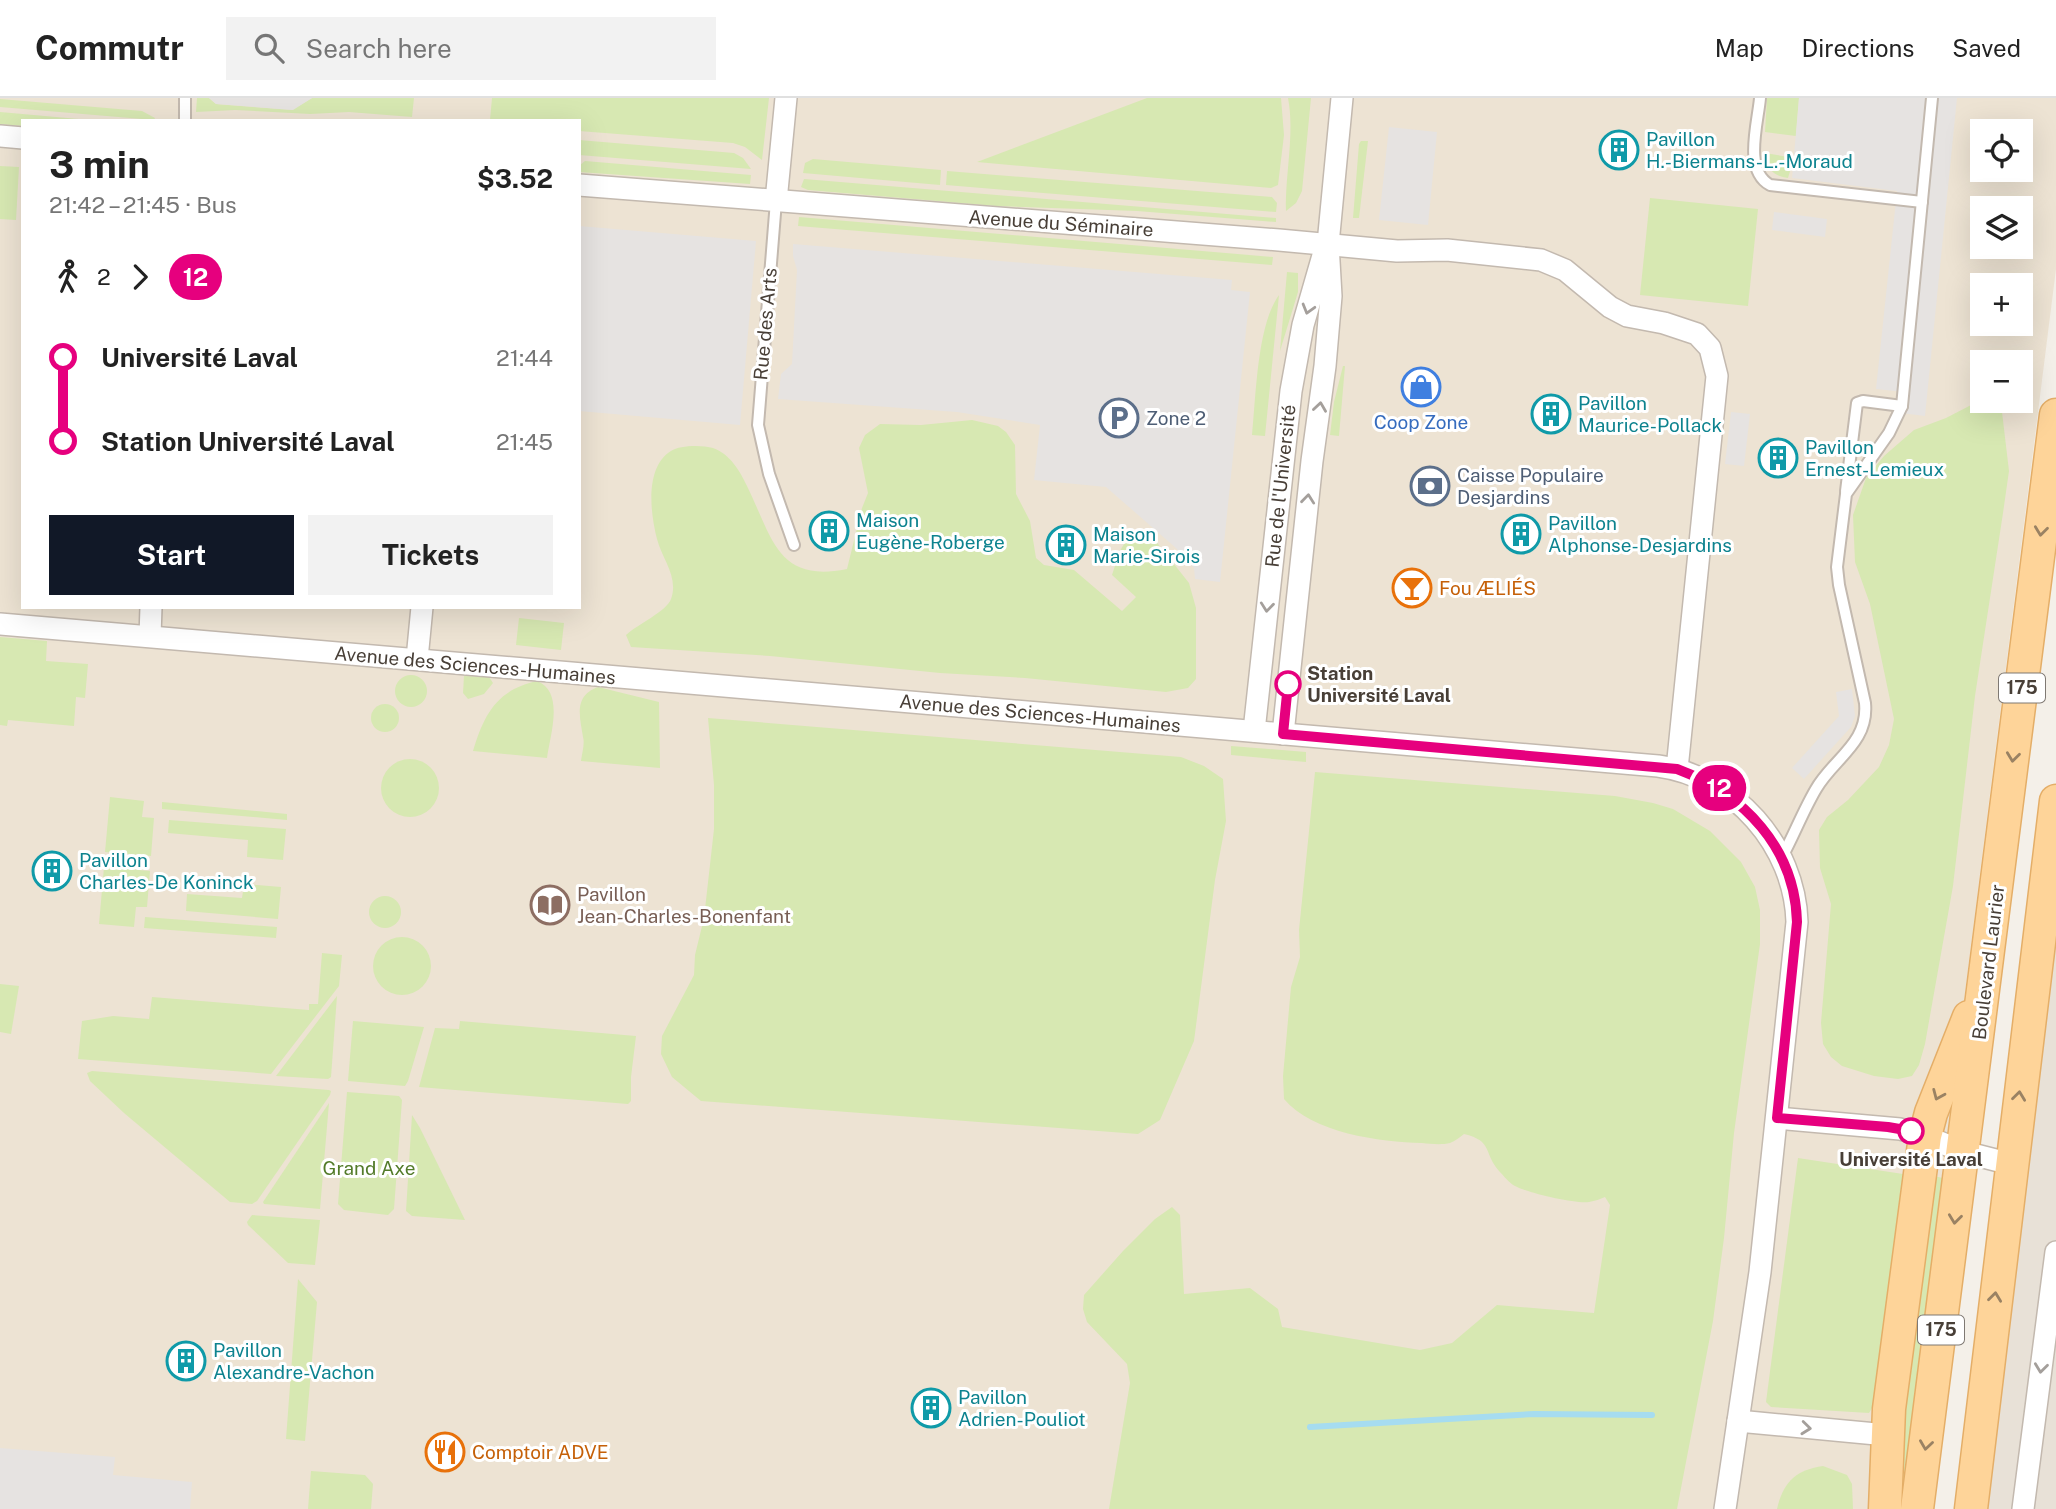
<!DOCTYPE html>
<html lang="en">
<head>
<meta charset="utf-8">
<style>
  body { margin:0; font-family:"Public Sans",sans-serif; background:#f2f2f2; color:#222; height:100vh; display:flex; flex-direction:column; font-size:26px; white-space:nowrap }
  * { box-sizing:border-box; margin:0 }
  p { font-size:23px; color:#767676 }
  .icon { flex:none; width:38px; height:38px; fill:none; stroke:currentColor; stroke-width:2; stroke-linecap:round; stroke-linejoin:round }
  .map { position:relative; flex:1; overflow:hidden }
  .panel { position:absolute; left:21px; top:21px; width:560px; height:490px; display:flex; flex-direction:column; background:#fff; border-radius:0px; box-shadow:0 7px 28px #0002 }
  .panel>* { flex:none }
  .badge { padding:0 14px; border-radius:23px; font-size:24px; line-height:46px }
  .buttons { position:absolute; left:1970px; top:21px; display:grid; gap:14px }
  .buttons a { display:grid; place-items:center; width:63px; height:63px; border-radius:0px; background:#fff; box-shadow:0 7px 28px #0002; font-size:35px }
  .map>.badge { position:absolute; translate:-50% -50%; box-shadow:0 0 0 4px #fff }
  .legs { display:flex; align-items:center; gap:10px; height:77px; padding:0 28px; font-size:23px }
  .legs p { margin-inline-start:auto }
  .summary { display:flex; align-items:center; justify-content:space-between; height:119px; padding:0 28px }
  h1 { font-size:38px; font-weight:700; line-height:52px }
  .primary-button { display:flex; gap:14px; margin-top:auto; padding:14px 28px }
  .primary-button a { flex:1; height:80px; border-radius:0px; background:#111827; color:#fff; font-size:28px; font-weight:700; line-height:80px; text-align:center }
  .primary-button a+a { background:#f2f2f2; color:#222 }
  ul { padding:0 28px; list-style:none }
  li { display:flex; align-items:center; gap:24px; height:84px; font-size:26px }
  li i { display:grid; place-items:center; width:10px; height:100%; margin:0 9px; background:currentColor }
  li i::after { content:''; width:18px; height:18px; margin:-9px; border:5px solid; border-radius:50%; background:#fff }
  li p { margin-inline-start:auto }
  li:first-child i { background:linear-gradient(#0000 50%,currentColor 0) }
  li:last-child i { background:linear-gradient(currentColor 50%,#0000 0) }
  header { display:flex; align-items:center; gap:42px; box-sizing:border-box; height:98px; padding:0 35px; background:#fff; border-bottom:2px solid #e0e0e0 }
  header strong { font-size:33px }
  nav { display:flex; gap:38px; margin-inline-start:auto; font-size:24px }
  .search { width:490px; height:63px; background:#f2f2f2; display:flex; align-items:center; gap:18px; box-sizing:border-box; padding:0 24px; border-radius:0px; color:#767676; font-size:26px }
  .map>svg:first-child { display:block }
</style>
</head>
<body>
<header>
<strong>Commutr</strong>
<div class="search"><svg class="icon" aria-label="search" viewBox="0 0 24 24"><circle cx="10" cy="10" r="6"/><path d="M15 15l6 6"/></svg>Search here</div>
<nav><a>Map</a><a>Directions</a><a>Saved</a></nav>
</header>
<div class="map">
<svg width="2056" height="1411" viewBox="0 0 2056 1411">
  <rect width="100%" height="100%" fill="#f4f0e9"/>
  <path fill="#e8e1d7" d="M2056,709v702h-83z"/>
  <path fill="#ede3d3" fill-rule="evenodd" d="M0,0h2056v171l-156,1240h-1900zM23,23h556v486h-556zM1983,33h38v39h-38zM1983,110h38v39h-38zM1983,187h38v39h-38zM1983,264h38v39h-38z"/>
  <g fill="#d7e8b2">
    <path d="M197,0h12l7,6 76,6 20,-12h102l-2,19 -63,-5 -39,2 -75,-4 -39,2z"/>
    <path d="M492,0h277l-7,62 -17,-13 -12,-4 -154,-12v-10l-89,-1z"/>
    <path d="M1147,0h134l3,37 -6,50 -7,3 -294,-26z"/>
    <path d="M1288,0h23l-9,93 -6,12 -10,8c-1,-37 9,-77 2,-113z"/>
    <path d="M1767,0h32l-3,38 -31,-4z"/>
    <path d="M0,1l142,12 13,7 -1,2 -154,-13z"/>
    <path d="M0,14l101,9h-78v5l-23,-2z"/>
    <path d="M579,42l155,13 9,5 8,11 -172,-14z"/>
    <path d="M1361,43h7l-9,77h-6l6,-74z"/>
    <path d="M1765,55l29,5 -6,20c-13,-1 -25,-11 -23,-25z"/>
    <path d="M813,61l128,11 -1,15 -137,-12 2,-10z"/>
    <path d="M585,63l166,14 -1,9 -171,-12v-6z"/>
    <path d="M0,68l19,1 -3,53 -16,-1z"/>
    <path d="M947,73l325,26 5,6 -1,9 -330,-27z"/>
    <path d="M804,81l472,39v4l-139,-11 -141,-5 -188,-16 -7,-3z"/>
    <path d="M1650,100l108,11 -10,97 -108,-11z"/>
    <path d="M799,119l474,40 -1,8 -474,-39z"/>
    <path d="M1287,174l11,1v19l-18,59z"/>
    <path d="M1279,197l-14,141 -13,-1c4,-38 5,-110 27,-140z"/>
    <path d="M1343,268h2l-6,70 -9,-1 4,-33z"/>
    <path d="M1988,304l14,10 7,59 -6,42 -28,183 -22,190 -28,158 -6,21 -7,11 -14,3 -24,-3 -32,-10 -11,-9 -8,-13 -2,-21 10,-119 -11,-36 -1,-38 8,-13 21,-17 31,-33 10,-22 5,-26 -24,-115 -15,-42 -2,-47 13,-37 18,-22 30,-26 32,-12 29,-15z"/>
    <path d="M972,322l26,6 8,6 9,13 1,49 14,27 6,37 8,7 30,5 48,41 14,-14 -24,-22c8,-22 8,-38 33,-43l6,3 38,48 7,25v71l-8,9 -22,4 -141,-14 -85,-5 -170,-17 -139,-9 -5,-12c12,-11 41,-24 45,-36 8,-22 -9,-40 -14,-60 -7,-27 -12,-72 14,-88 9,-6 31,-6 42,-3 17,6 27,23 34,38 26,53 30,97 100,83l15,-61 6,-15 -9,-45 6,-13 15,-11 41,1z"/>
    <path d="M519,520l45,5 -3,27 -45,-5z"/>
    <path d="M0,539l47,4 -1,20 42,3 -3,34 -9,-1 -2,29 -66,-6 -1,6 -7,-1z"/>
    <circle cx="411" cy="593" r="16"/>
    <path d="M464,578l25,1 4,6 -9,11 -16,5 -5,-6z"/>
    <path d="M537,583c28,11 13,54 10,77l-74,-7c11,-36 23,-61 64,-70z"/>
    <path d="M598,589l61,15 1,66 -79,-7c1,-8 4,-17 2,-24 -3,-20 -10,-41 15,-50z"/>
    <circle cx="385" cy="620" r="14"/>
    <path d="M708,620l473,39 23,9 19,13 3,42 -11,59 -21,161 -34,79 -22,14 -437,-33 -29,-24 -11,-23 1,-18 32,-61 1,-20 9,-37 10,-89v-44z"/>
    <path d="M1231,648l75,6v10l-75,-7z"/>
    <circle cx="410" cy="690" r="29"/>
    <path d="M1315,674l300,24 38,7 20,6 37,22 31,31 14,25 5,23v34l-26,189 -10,105 -11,83 -36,188h-568l21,-126 -3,-19 -40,-42 -4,-13 1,-14 39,-44 32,-32 17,-12 8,8 4,79 66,-6 28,21 4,18 138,23 32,-7 45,-38 97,8 16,-108 -5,-8c-5,2 -10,4 -16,5 -14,2 -61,-9 -74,-16 -6,-3 -11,-10 -16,-15 -16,-19 -6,-30 -35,-37 -4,3 -9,7 -14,9 -8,2 -19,1 -28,0 -42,-1 -110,-10 -138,-44l-1,-23 8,-89 9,-30 -1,-27z"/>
    <path d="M110,699l34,4 -2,16 12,1 -3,38 -46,-4z"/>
    <path d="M162,704l125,12v6l-125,-11z"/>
    <path d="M169,722l117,9 -3,31 -36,-3 1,-17 -80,-7z"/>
    <path d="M104,769l46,4 -3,36h-11l-2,20 -35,-3z"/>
    <path d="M244,786l37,3 -3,32 -92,-8 1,-17 55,4z"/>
    <circle cx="385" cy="814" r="16"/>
    <path d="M145,819l132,10 -1,11 -132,-10z"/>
    <circle cx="402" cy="868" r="29"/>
    <path d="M322,855l20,2 -3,31 -68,88 -193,-15 4,-38 31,-5 36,3 3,-22 157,13v-6h9z"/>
    <path d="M0,886l19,2 -8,48 -11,-2z"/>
    <path d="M337,898l-6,81 -3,2 -52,-3z"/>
    <path d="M353,923l71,6 -16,54 -3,5 -57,-5z"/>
    <path d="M460,923l176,15 -5,41v24l-3,3 -209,-17 16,-59 24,1z"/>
    <path d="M92,973l237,19 2,1 -1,4 -73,106 -5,3 -22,-2 -106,-89 -34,-32 -3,-8z"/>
    <path d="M347,994l52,4 3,4 -8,109 -6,6 -44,-5 -6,-6z"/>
    <path d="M329,1005l-9,106 -56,-5 -1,-2z"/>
    <path d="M412,1017l8,13 45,92 -53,-4 -6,-5z"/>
    <path d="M1798,1060l105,16 -29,231 -5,8 -98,-6 -5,-5z"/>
    <path d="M1929,1077l14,3 -43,331 -3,-53z"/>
    <path d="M252,1117l68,5 -5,45 -27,-2 -40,-38 -1,-3z"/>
    <path d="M298,1181l19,23 -12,139 -19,-2z"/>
    <path d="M1823,1368l24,9 5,9 1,25h-76c6,-27 19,-39 46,-43z"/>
    <path d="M311,1373l54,4 8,9 -2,25h-63z"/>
  </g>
  <g fill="#e6e3e1">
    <path d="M209,0h103l-19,12 -77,-6z"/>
    <path d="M1799,0h158l-32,318 -24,-3 3,-21 -28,-3 21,-198 -105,-13z"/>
    <path d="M1389,29l48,5 -9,93 -49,-5z"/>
    <path d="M1774,114l53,7 -2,18 -53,-7z"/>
    <path d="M579,128l177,15 -16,184 -161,-14z"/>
    <path d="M793,146l439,36 -1,10 19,2 -30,290 -25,-3 -1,-11 -18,-20 -70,-61 -72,-7 6,-55 -83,-13 -179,-13 3,-25 11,-10 5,-94 -4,-14z"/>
    <path d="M1731,314l19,2 -6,52 -19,-2z"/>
    <path d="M1852,591l3,27 -4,11 -47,52 -12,-11 47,-52 -3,-24z"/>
    <path d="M0,1350l115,9 -2,18 79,7 -2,27h-190z"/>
  </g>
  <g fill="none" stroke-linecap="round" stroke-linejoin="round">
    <path stroke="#a6dcf0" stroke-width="6" d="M1310,1329l224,-13 118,1"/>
    <defs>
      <g id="lane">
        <path d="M1760,0c-2,25 -17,72 10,87l152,17"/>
        <path d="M185,23v-23"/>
        <path d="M776,103l-18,224 11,49 25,71"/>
        <path d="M1846,393l11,-88 6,-2 39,5"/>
        <path d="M1782,759c12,-22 21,-46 34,-68 17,-30 53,-46 49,-86l-26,-118 -2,-18 9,-73 43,-61 13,-27 30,-308"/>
      </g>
      <g id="street">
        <path d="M0,38l23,2"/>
        <path d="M579,87l700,55 118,11 50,-1 94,10 24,10 45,37 17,9 37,7 33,11 13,14 7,28 -40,393"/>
        <path d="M776,103l10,-103"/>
        <path d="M0,526l1658,142c76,10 137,80 139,156l-37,350 -35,237"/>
        <path d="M150,538l1,-29"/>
        <path d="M417,561l5,-52"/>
        <path d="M1254,633l37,-340 12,-66 21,-73"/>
        <path d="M1283,636l29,-273 13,-95 6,-70 -3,-52 14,-146"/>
        <path d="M1777,1020l123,11 25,7 39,16 47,12"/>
        <path d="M1738,1323l149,14"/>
        <path d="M2023,1411l33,-257"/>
      </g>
      <g id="primary">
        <path d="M1885,1411l4,-100 36,-273 6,-23 38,-96"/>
        <path d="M1917,1411l139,-1094"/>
        <path d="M1971,1411l85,-708"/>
      </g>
    </defs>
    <use href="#lane" stroke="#c3b9af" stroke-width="14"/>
    <use href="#street" stroke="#c3b9af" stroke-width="24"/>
    <use href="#primary" stroke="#e4ae68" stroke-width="35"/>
    <use href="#lane" stroke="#fff" stroke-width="10"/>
    <use href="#street" stroke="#fff" stroke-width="21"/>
    <use href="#primary" stroke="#fed499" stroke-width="32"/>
  </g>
  <defs><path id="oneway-chevron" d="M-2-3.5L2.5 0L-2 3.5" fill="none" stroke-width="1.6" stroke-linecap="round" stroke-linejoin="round" transform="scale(1.75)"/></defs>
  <g stroke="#a49f9b">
    <use href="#oneway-chevron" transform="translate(1308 211) rotate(106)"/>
    <use href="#oneway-chevron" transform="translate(1320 309) rotate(-82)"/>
    <use href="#oneway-chevron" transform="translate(1308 401) rotate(-84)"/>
    <use href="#oneway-chevron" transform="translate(1267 509) rotate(96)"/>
    <use href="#oneway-chevron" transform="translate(2041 1270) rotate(97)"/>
    <use href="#oneway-chevron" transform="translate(1806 1330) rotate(6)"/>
  </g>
  <g stroke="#9a8263">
    <use href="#oneway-chevron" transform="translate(2041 433) rotate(97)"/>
    <use href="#oneway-chevron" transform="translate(2013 659) rotate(97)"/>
    <use href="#oneway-chevron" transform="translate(1938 997) rotate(113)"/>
    <use href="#oneway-chevron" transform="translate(2019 998) rotate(-83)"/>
    <use href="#oneway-chevron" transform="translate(1955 1121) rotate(97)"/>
    <use href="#oneway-chevron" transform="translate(1995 1199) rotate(-83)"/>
    <use href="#oneway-chevron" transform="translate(1926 1347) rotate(98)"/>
  </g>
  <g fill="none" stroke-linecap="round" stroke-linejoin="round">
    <defs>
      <path id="line-1" d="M1288,586l-5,50 394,35c67,25 118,79 120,153l-20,196 111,9 23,4"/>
    </defs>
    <use href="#line-1" stroke="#fff" stroke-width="16"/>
    <use href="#line-1" stroke="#e6007e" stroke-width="10"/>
  </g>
  <defs>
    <symbol id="building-ring" viewBox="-11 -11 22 22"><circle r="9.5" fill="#fff" stroke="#0f9aa8" stroke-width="1.5"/><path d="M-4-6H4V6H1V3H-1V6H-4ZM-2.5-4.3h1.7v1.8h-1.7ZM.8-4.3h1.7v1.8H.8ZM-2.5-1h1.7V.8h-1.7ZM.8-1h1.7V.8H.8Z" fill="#0f9aa8"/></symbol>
    <symbol id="shop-ring" viewBox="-11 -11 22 22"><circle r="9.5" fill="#fff" stroke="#3f7fe0" stroke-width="1.5"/><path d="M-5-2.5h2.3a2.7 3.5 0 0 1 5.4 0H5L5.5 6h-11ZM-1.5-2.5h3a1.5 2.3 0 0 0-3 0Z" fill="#3f7fe0"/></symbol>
    <symbol id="parking-ring" viewBox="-11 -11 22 22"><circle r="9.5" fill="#fff" stroke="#5c6f8a" stroke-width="1.5"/><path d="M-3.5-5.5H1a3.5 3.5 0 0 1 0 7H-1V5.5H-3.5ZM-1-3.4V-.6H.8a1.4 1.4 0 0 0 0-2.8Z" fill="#5c6f8a"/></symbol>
    <symbol id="bank-ring" viewBox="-11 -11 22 22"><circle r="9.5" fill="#fff" stroke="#5c6f8a" stroke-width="1.5"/><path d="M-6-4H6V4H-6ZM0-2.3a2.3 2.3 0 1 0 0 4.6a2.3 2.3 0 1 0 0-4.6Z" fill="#5c6f8a"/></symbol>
    <symbol id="bar-ring" viewBox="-11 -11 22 22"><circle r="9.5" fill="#fff" stroke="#e8710a" stroke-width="1.5"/><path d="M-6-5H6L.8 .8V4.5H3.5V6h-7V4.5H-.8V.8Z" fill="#e8710a"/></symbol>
    <symbol id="library-ring" viewBox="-11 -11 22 22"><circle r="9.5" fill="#fff" stroke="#8d6e63" stroke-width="1.5"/><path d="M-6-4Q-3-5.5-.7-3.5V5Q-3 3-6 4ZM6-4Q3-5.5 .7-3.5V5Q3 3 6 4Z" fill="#8d6e63"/></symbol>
    <symbol id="restaurant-ring" viewBox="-11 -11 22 22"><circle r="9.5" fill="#fff" stroke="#e8710a" stroke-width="1.5"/><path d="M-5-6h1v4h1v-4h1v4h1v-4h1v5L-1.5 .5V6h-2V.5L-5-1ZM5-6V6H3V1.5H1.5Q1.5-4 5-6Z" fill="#e8710a"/></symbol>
  </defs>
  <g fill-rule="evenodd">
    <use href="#building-ring" x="1597" y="30" width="44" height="44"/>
    <use href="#shop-ring" x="1399" y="267" width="44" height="44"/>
    <use href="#building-ring" x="1529" y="294" width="44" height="44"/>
    <use href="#parking-ring" x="1097" y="298" width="44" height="44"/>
    <use href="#building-ring" x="1756" y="338" width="44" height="44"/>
    <use href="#bank-ring" x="1408" y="366" width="44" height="44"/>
    <use href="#building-ring" x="807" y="411" width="44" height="44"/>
    <use href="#building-ring" x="1499" y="414" width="44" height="44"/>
    <use href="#building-ring" x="1044" y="425" width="44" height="44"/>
    <use href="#bar-ring" x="1390" y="468" width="44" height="44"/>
    <use href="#building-ring" x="30" y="751" width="44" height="44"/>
    <use href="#library-ring" x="528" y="785" width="44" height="44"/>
    <use href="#building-ring" x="164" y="1241" width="44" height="44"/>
    <use href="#building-ring" x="909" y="1288" width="44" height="44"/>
    <use href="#restaurant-ring" x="423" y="1332" width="44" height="44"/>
  </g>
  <g fill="#fff" stroke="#e6007e" stroke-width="3.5">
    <circle cx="1288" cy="586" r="12"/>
    <circle cx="1911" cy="1033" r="12"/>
  </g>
  <g text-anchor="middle" stroke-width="6" stroke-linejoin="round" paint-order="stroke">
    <g fill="#fff" stroke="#7f7973" stroke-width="2">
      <rect x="1999" y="575.5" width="46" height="29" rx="5"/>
      <rect x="1918" y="1217.5" width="46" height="29" rx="5"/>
    </g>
    <g font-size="18" font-weight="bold" fill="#483f37">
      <text x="2022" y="596">175</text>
      <text x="1941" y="1238">175</text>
    </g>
    <g font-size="19" fill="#0d838f" stroke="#fff" text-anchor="start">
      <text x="1646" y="48">Pavillon<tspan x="1646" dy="22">H.-Biermans-L.-Moraud</tspan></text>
      <text x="1578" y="312">Pavillon<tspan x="1578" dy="22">Maurice-Pollack</tspan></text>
      <text x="1805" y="356">Pavillon<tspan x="1805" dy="22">Ernest-Lemieux</tspan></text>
      <text x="856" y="429">Maison<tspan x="856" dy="22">Eugène-Roberge</tspan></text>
      <text x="1548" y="432">Pavillon<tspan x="1548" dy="22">Alphonse-Desjardins</tspan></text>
      <text x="1093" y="443">Maison<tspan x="1093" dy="22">Marie-Sirois</tspan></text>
      <text x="79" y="769">Pavillon<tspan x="79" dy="22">Charles-De Koninck</tspan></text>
      <text x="213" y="1259">Pavillon<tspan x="213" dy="22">Alexandre-Vachon</tspan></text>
      <text x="958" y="1306">Pavillon<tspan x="958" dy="22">Adrien-Pouliot</tspan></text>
    </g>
    <g font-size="19" fill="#483f37" stroke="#fff">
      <text transform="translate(1061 125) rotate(4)" y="7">Avenue du Séminaire</text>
      <text transform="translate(765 226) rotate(-85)" y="7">Rue des Arts</text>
      <text transform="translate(1280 388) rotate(-84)" y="7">Rue de l'Université</text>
      <text transform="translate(475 567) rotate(5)" y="7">Avenue des Sciences-Humaines</text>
      <text transform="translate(1040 615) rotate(5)" y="7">Avenue des Sciences-Humaines</text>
      <text transform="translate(1988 864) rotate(-83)" y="7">Boulevard Laurier</text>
    </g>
    <g font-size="19" fill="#4e5e75" stroke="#fff" text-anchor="start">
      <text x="1146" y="327">Zone 2</text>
      <text x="1457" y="384">Caisse Populaire<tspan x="1457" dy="22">Desjardins</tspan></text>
    </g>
    <g font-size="19" fill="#366cbe" stroke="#fff">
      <text x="1421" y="331">Coop Zone</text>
    </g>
    <g font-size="19" fill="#c56008" stroke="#fff" text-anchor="start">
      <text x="1439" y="497">Fou ÆLIÉS</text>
      <text x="472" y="1361">Comptoir ADVE</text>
    </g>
    <g font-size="19" font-weight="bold" fill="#483f37" stroke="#fff" text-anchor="start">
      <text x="1307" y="582">Station<tspan x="1307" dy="22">Université Laval</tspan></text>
      <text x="1911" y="1068" text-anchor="middle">Université Laval</text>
    </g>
    <g font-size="19" fill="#785e54" stroke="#fff" text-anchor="start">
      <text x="577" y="803">Pavillon<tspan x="577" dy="22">Jean-Charles-Bonenfant</tspan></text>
    </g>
    <g font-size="19" fill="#537b2a" stroke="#fff">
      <text x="369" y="1077">Grand Axe</text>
    </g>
  </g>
</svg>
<div class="buttons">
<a><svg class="icon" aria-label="locate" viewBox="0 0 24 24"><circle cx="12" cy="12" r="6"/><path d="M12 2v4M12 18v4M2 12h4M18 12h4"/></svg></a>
<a><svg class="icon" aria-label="layers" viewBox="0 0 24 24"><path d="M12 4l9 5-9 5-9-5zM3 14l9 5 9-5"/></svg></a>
<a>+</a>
<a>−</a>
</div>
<b class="badge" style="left:1719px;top:690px;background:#e6007e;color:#fff">12</b>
<section class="panel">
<div class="summary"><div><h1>3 min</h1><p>21:42 – 21:45 · Bus</p></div><b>$3.52</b></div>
<div class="legs"><svg class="icon" aria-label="walk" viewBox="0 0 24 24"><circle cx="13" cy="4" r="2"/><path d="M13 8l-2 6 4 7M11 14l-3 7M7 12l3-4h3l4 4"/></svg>2<svg class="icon" aria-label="forward" viewBox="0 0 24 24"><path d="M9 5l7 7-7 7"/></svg><b class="badge" style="background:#e6007e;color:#fff">12</b></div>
<ul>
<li><i style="color:#e6007e"></i><b>Université Laval</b><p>21:44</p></li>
<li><i style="color:#e6007e"></i><b>Station Université Laval</b><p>21:45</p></li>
</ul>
<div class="primary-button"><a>Start</a><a>Tickets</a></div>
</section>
</div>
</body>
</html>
